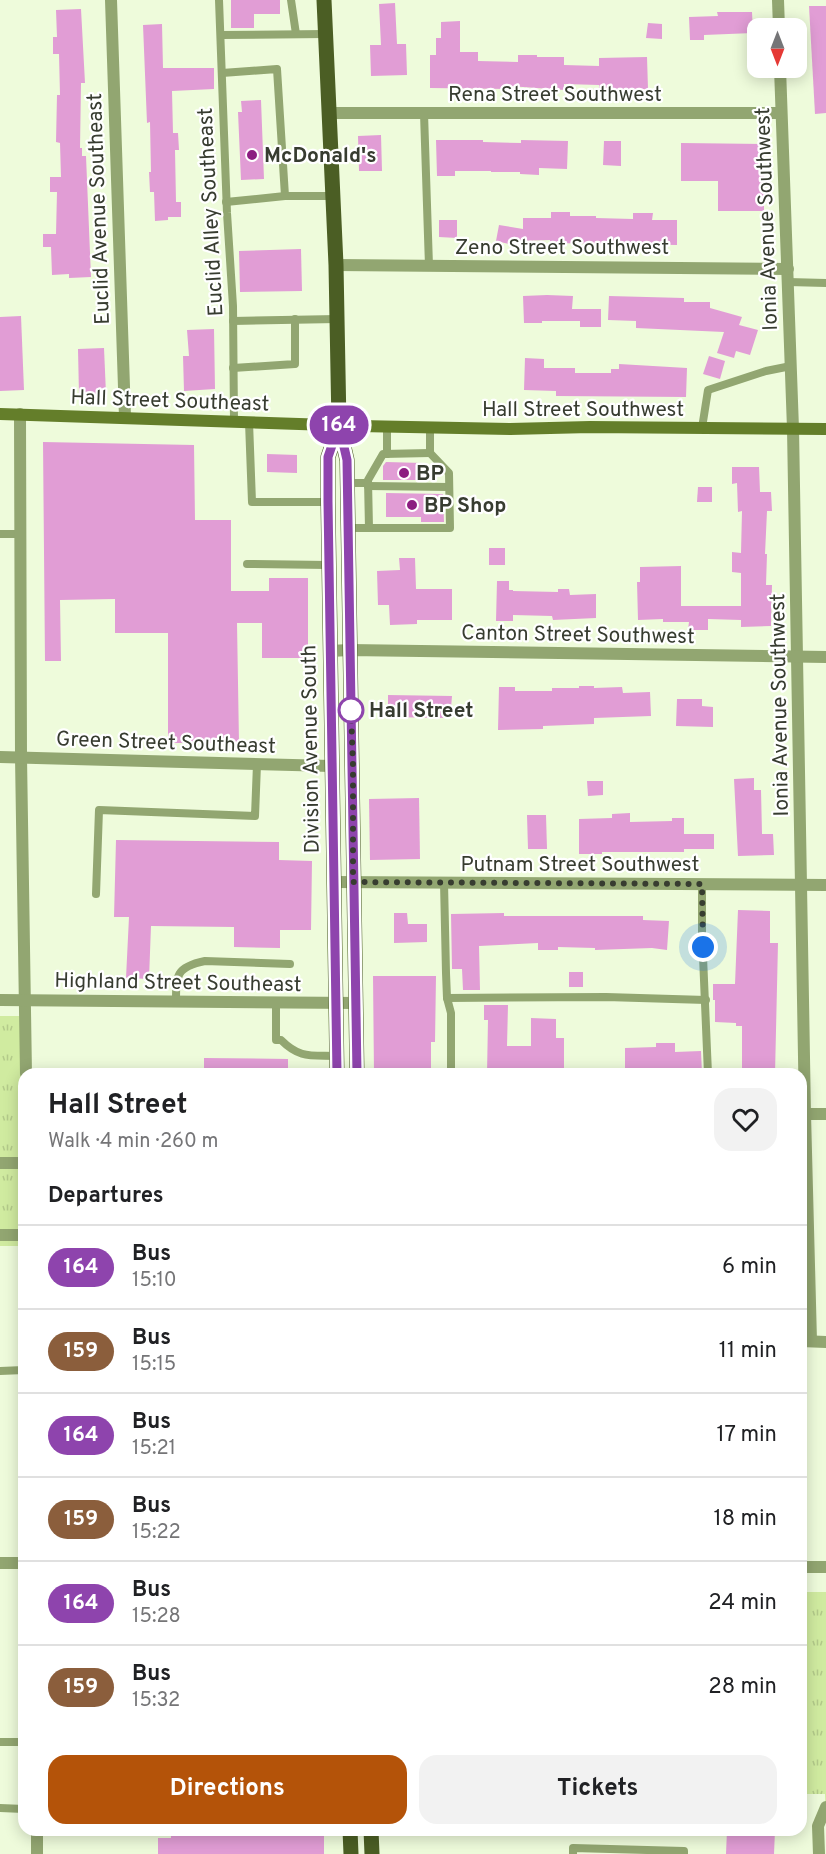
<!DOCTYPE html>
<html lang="en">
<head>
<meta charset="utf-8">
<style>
  body { margin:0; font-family:Overpass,sans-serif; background:#f2f2f2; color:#202124; height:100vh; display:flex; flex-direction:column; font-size:22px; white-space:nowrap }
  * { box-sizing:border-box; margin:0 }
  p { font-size:20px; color:#757577 }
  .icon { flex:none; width:33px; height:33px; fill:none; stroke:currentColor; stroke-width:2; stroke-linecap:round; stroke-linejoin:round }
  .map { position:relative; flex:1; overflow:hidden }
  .details { position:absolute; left:18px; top:1068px; width:789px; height:768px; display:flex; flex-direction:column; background:#fff; border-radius:18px; box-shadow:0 3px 15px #0003 }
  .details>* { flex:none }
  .badge { padding:0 12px; border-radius:20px; font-size:21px; line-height:39px }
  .needle { width:39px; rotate:180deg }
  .buttons { position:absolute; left:747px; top:18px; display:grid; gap:12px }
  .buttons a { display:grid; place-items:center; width:60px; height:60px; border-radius:12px; background:#fff; box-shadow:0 3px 15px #0003; font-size:30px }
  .you { position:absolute; width:30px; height:30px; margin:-15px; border:4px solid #fff; border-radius:50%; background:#1a73e8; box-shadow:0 0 0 9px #1a73e833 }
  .map>.badge { position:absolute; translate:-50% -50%; box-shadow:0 0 0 3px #fff }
  h2 { padding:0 30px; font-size:22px; line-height:54px }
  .round { display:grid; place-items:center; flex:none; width:63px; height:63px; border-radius:18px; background:#f2f2f2 }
  .head { display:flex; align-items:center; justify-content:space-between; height:102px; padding:0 30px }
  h1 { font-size:28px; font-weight:700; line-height:45px }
  .action { display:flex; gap:12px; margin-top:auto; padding:12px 30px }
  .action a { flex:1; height:69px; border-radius:18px; background:#b45309; color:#fff; font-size:24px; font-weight:700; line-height:69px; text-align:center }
  .action a+a { background:#f2f2f2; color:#202124 }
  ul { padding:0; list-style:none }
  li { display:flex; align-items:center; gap:18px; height:84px; padding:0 30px; border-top:2px solid #e0e0e0 }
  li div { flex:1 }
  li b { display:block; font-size:22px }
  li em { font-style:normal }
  li .badge { min-width:66px; font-weight:700; text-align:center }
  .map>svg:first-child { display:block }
</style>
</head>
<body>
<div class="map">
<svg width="826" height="1854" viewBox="0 0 826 1854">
  <defs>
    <pattern id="park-tufts" width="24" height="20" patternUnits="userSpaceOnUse" patternTransform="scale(1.5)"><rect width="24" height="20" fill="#d0eba0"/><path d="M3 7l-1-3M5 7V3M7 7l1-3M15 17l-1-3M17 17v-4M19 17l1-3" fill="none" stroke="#b3ca8a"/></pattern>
  </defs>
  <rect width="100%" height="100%" fill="#eefbdb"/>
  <g fill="url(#park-tufts)">
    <path d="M0,1016h25l-1,230h-24z"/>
    <path d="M801,1592h25v229l-1,-27h-24z"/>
  </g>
  <g fill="#e19dd5">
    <path d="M231,0h49v14h-26v14h-23z"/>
    <path d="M395,3l2,41h9l1,31 -36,1 -1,-31h11l-2,-41z"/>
    <path d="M809,6h17v107l-11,1z"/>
    <path d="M81,9l4,74h-4l-1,65h2v8h4l5,121 -22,1v-4l-17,1 -1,-28h-8v-13h13l1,-42h-7v-15h11l-1,-34 -4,-1 1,-47h3l-1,-41h-6v-17h4l-1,-27z"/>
    <path d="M717,12h35l1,21 -49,2v5h-14l-1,-23 29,-1z"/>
    <path d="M460,21v31h18v9l40,1v-7h19v2h27v8l35,1v-8l48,-1 1,32 -49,1v-5l-35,-1v6l-55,-4v3l-79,-1v-33h6v-17h5v-16z"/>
    <path d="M648,23l14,1v15l-16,-1z"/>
    <path d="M162,24l1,44h51v21l-42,2 1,42h5l1,17h-4l1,52h5v15h-13v3l-13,1 -1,-29h-4l-1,-20h2l-1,-50 -3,1 -4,-98z"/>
    <path d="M261,100l3,79 -23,1 -3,-68h4l-1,-11z"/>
    <path d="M381,135l1,36h-23l-1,-35z"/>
    <path d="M436,140h47v2l38,1v-3l47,1 -1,28 -28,-1v7l-19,-1v-2h-29v-1h-36v5h-18z"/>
    <path d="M604,141h17v25l-18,-1z"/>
    <path d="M681,143l83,1v67h-46v-30h-37z"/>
    <path d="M551,212h19v4h26v2l37,1v-6h20l-1,7h25v25l-127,-2v-3l-36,1 -1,4 -17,-4 3,-16 24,4v-11h28z"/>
    <path d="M439,220h18v18l-18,-1z"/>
    <path d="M301,249l1,42 -62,1 -1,-41z"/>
    <path d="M547,295l26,1 -1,13h29v18h-21v-6h-38v2h-18l-1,-27z"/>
    <path d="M609,296l75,2v4h26v6l32,9 -3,8 19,5 -8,25 -14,-4 -2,7 -17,-5 7,-21 -88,-4v-7l-28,-1z"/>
    <path d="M21,316l3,74 -24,1v-74z"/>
    <path d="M214,329l1,60 -31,2 -1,-35h6l-2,-26z"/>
    <path d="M104,348l2,46 -27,1 -1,-46z"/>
    <path d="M709,356l16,5 -5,18 -17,-5z"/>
    <path d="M525,358l19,1v9h31v5h36v-4h8v-5l68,4 -1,29 -130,-1v-5l-32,-1z"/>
    <path d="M43,442l151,3 1,75h36v71h38v-13h39v80h-46v-35h-25l2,120h-71v-110h-53v-34l-55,1 1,61h-16z"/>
    <path d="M267,454l30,1v18l-30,-1z"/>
    <path d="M386,462l37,1v17h-40v-14z"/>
    <path d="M732,467h27l1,25h11l1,19h-5l-2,43h2l-1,31h6l-1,41 -30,1v-7l-33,-1v11h-20l1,-8h-26v-3l-25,1 -1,-38h3v-15l41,-1v40h60v-33l-9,-1v-20l9,1 1,-42 -4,1 -1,-29 -5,1z"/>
    <path d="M698,487h14v15h-15z"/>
    <path d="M386,493l57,1 1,28h-23v-5h-35z"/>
    <rect x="489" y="548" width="16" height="17"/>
    <path d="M399,558h16l1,31h36v31h-35v4l-27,1 -1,-20h-11l-1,-34 23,-1z"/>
    <path d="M497,581h12v9h4v1l45,1v-3h11l1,6 26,-1v24l-43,2 -1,-4 -39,-1v6h-17z"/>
    <path d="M579,686h15v2l28,-1 1,6 27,-1 1,24 -57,2v6l-51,2v3l-45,1 1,-43h16v4h37v-3h27z"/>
    <path d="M388,695l64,1 -1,12h-7v10l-56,-1z"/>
    <path d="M677,699h25v7l11,1v20l-37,-1z"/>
    <path d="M754,778v12h7l1,44h11l1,21 -36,1 -4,-77z"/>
    <path d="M587,781h16v14l-15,1z"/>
    <path d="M419,798l1,61 -50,1 -1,-61z"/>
    <path d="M630,813v9l42,-1v-3h12v16h30v15h-30v3h-82v2h-23v-35l33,-1v-4z"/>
    <path d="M527,815h19l1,34h-19z"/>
    <path d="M116,840l163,2v18l33,1 -1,69h-31v18l-46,-1v-20l-83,-1 -2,53 -23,-1 3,-61h-15z"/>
    <path d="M738,910l32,1v32h8l-3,131h-33v-48h-6v-3l-21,-1v-22h-2v-16h22z"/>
    <path d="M394,913h13l1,11h19v18l-33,1z"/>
    <path d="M504,913v3h139v4l26,1 -2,29 -15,-2 -57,2v-2l-37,-1v3h-20v-7l-59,3 1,44h-17l-1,-21h-10l-1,-55z"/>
    <rect x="569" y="972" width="14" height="15"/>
    <path d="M373,976h63l-1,66h-4v32h-57z"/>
    <path d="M484,1005h24l-1,41h24v-28l25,1v19h8v36h-77l1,-54h-4z"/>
    <path d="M656,1043h19v9l26,-1 1,23h-77v-26l31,-1z"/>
    <path d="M204,1058l84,1v15h-84z"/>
    <path d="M171,1830h153v24h-166v-16h13z"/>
    <path d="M727,1830h48l-1,24h-48z"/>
  </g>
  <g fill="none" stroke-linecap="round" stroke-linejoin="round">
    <g stroke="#92a671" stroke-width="8">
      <path d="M219,0l8,213 6,93 1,116"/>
      <path d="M291,0l5,34"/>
      <path d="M221,35l104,-1"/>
      <path d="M222,73l55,-4 8,127h48"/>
      <path d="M424,113l5,153"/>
      <path d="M226,202l59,-6"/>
      <path d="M788,282l38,1"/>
      <path d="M233,321l104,-2"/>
      <path d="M233,368l62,-4v-45"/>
      <path d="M249,422l3,80h76"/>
      <path d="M387,426v28"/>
      <path d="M702,428l6,-38 58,-19 25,-5"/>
      <path d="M347,483h21"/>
      <path d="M368,486l81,1"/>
      <path d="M348,528h102l-1,-55 -19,-20v-26"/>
      <path d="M369,528l-1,-48 15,-26 47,-1"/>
      <path d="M0,534h20"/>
      <path d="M247,564l81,1"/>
      <path d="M444,882l2,91 1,25 4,15v61"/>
      <path d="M702,884v49l6,141"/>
      <path d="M96,894l3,-84 156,6 2,-52"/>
      <path d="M447,998l159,-1 100,3"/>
      <path d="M176,1002c0,-27 0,-35 29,-41l85,3"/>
      <path d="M276,1003v37h5c19,19 30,15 56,16"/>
      <path d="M0,1371l24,-1"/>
      <path d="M0,1742h24"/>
      <path d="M0,1808l24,1"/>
      <path d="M573,1854v-6l111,3v3"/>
    </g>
    <g stroke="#92a671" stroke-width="12">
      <path d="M111,0l14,417"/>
      <path d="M778,0l1,28"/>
      <path d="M780,68l13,361 12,685 6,227"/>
      <path d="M329,113h451"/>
      <path d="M336,265l452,4"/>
      <path d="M20,414l1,343 5,317"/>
      <path d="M330,651l19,-1 477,7"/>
      <path d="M0,757l331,9"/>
      <path d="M334,882l492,3"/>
      <path d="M0,1000l356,3"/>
      <path d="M801,1114h25"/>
      <path d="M0,1163h24"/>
      <path d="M0,1235h24"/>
      <path d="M801,1341l25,1"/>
      <path d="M0,1563h24"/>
      <path d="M801,1567h25"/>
      <path d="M37,1830v24"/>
      <path d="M819,1854l-1,-28 8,-19"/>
    </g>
    <path stroke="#647e2a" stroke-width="12" d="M0,414l359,12 151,3 80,-2 236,2"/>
    <g stroke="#4b5e24" stroke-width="15">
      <path d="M324,0l12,265 3,160 8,35 10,614"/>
      <path d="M337,1074l-9,-572v-45l11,-32"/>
      <path d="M350,1830l1,24"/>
      <path d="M371,1830l1,24"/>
    </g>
  </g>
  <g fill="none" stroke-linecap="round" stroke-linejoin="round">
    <defs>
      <path id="line" d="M337,1074l-9,-572v-45l11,-32 8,35 10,614"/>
    </defs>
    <use href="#line" stroke="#fff" stroke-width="14"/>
    <use href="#line" stroke="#8e44ad" stroke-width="9"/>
    <path stroke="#373c30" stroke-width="6" stroke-dasharray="0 10.8" d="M351,710l2,56v116l349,2 1,63"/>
  </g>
  <g fill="#8c1d81" stroke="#fff" stroke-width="2">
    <circle cx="252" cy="155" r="6"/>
    <circle cx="404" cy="473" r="6"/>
    <circle cx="412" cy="505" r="6"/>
  </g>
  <circle fill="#fff" stroke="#8e44ad" stroke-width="3" cx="351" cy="710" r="12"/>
  <g text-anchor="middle" stroke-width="4.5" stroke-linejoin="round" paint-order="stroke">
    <g font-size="21" fill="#373c30" stroke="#fff">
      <text x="555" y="101">Rena Street Southwest</text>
      <text transform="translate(98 209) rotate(-92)" y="7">Euclid Avenue Southeast</text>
      <text transform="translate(210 212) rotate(-93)" y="7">Euclid Alley Southeast</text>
      <text transform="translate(766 219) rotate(-92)" y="7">Ionia Avenue Southwest</text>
      <text x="562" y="254">Zeno Street Southwest</text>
      <text transform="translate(170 400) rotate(2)" y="7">Hall Street Southeast</text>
      <text x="583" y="416">Hall Street Southwest</text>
      <text transform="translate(578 634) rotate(1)" y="7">Canton Street Southwest</text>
      <text transform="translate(779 705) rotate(-91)" y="7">Ionia Avenue Southwest</text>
      <text transform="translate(166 742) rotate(2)" y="7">Green Street Southeast</text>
      <text transform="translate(310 749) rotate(-91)" y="7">Division Avenue South</text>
      <text x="580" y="871">Putnam Street Southwest</text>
      <text transform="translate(178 982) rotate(1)" y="7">Highland Street Southeast</text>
    </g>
    <g font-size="21" font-weight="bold" fill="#373c30" stroke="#fff" text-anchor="start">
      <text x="264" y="162">McDonald's</text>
      <text x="416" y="480">BP</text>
      <text x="424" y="512">BP Shop</text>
    </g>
    <g font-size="21" font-weight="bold" fill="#373c30" stroke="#fff" text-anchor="start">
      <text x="369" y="717">Hall Street</text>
    </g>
  </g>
</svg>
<div class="buttons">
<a><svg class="needle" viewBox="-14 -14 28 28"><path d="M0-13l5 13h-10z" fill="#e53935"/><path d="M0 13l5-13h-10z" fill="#757577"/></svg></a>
</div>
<div class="you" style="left:703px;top:947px"></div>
<b class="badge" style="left:339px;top:425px;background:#8e44ad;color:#fff">164</b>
<section class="details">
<div class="head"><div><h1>Hall Street</h1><p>Walk · 4 min · 260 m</p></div><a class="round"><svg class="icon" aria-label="heart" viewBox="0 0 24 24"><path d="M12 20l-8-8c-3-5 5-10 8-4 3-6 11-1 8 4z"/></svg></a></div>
<h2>Departures</h2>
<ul>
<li><span class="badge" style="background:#8e44ad;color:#fff">164</span><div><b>Bus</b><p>15:10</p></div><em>6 min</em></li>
<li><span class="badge" style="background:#8b5e3c;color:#fff">159</span><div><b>Bus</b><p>15:15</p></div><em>11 min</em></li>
<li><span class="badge" style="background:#8e44ad;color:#fff">164</span><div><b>Bus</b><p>15:21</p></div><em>17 min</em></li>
<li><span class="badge" style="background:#8b5e3c;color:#fff">159</span><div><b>Bus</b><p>15:22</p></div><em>18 min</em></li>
<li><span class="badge" style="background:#8e44ad;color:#fff">164</span><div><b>Bus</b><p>15:28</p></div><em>24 min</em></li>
<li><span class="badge" style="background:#8b5e3c;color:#fff">159</span><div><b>Bus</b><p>15:32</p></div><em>28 min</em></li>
</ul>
<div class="action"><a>Directions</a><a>Tickets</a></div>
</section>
</div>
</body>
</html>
